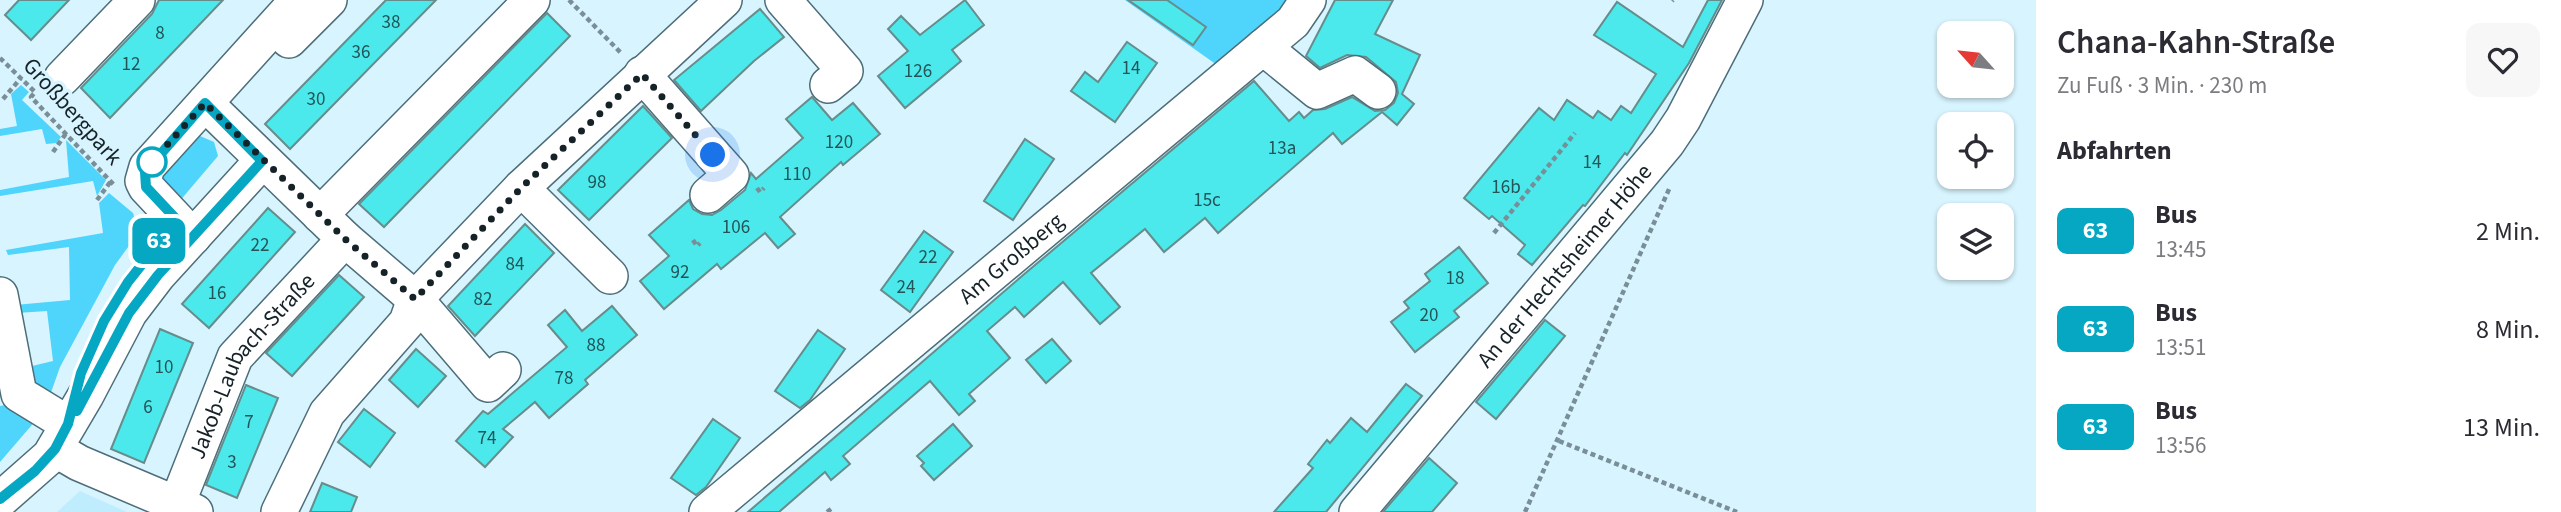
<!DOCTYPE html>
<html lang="de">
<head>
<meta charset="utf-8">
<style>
  body { margin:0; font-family:"Source Sans 3",sans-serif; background:#f7f7f7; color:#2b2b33; height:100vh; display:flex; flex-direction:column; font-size:26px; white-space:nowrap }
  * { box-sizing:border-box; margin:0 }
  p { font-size:23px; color:#7c7c81 }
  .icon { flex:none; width:38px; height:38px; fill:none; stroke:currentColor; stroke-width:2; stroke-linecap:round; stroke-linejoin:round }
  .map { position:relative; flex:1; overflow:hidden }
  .panel { display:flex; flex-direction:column; background:#fff; width:525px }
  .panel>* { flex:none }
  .badge { padding:0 14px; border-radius:10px; font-size:24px; line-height:46px }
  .needle { width:46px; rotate:297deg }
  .tools { position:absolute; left:1937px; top:21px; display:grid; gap:14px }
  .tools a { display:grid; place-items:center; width:77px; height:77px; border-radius:14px; background:#fff; box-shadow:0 2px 5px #0004; font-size:35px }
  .you { position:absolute; width:35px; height:35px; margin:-18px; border:5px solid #fff; border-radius:50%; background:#1a73e8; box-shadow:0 0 0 10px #1a73e833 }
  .map>.badge { position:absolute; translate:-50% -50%; box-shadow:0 0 0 4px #fff }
  h2 { padding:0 21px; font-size:26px; line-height:63px }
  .round { display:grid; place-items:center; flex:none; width:74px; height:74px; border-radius:14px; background:#f7f7f7 }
  .overview { display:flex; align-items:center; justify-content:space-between; height:119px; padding:0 21px }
  h1 { font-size:33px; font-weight:600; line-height:52px }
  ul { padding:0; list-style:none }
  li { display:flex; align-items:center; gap:21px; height:98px; padding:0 21px }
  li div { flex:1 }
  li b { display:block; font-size:26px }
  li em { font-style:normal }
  li .badge { min-width:77px; font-weight:700; text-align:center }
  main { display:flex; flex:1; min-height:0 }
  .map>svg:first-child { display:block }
</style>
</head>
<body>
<main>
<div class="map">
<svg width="2036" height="512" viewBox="0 0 2036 512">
  <rect width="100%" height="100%" fill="#d8f4ff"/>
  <path fill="#c0edfd" d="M80,491l47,21h-70z"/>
  <g fill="#4fd4fc">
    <path d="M1125,0h168l-76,65z"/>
    <path d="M21,85l8,7 -7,8 39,37 -4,6 -11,1 -4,-15 -42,7v-7l17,-3 -6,-32z"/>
    <path d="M200,136l14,6 4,14 -40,47 -16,-21v-7l32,-37z"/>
    <path d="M66,140l40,40 -9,16 -4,-15 -93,15v-6l69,-13z"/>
    <path d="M109,193l24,20 6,19 -24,33 -55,102 -11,31 -16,-19 -1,-13 21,-5 -6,-50 -30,2 -2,-8 55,-5 -1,-53 -61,8 -2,-5 97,-17 -4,-30z"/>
    <path d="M11,404l26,15 -37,43v-56z"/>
  </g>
  <g fill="#4be9eb" stroke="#668c8c" stroke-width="2">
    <path d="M19,0h50l-38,40 -26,-25z"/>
    <path d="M159,0h64l-113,118 -29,-30 71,-74z"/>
    <path d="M386,0h50l-146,149 -25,-25z"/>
    <path d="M965,0l19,25 -32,25 9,11 -56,47 -27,-32 30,-25 -20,-22 13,-13 19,19z"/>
    <path d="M1128,0h39l39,27 -13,18z"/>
    <path d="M1335,0h58l-18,34 45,21 -18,39 12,10 -17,21 -15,-13 -40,32 -9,-11 -115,100 -13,-15 -41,34 -19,-23 -54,44 29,34 -20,17 -37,-42 -39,35 -9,-10 -28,24 23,27 -41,36 6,7 -16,14 -29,-34 -87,75 7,8 -19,16 -6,-8 -46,40h-31l274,-236 232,-195 35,40 10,-9 5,6 9,-8 12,-1 27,-12 23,14 10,-1 9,-7 4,-10 -2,-11 -30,-25 -19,-2 -27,13 -14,-12z"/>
    <path d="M1708,0h14l-33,63 -62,92 -2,-2 -40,53 -2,-1 -51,60 -14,-11 7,-9 -33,-29 -3,3 -25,-21 75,-90 15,12 13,-20 26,18 5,-7 13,9 10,-14 10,7 25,-39 -62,-39 23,-33 66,45z"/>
    <path d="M760,9l24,28 -30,24 -53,50 -27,-31z"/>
    <path d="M547,13l23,23 -186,191 -25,-23z"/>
    <path d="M1127,42l30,21 -42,59 -44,-31 14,-19 13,10z"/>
    <path d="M812,97l20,23 21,-17 27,31 -37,31 -2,-3 -61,55 15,17 -17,14 -13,-15 -44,36 -4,-5 -53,45 -24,-28 29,-25 -20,-21 40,-35 4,9 9,5 10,1 9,-5 24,-20 6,-17 5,6 47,-41 -17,-19z"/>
    <path d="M643,106l29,32 -83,82 -31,-30z"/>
    <path d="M1025,139l29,20 -41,61 -29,-19z"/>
    <path d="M268,208l27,24 -86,96 -27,-24z"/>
    <path d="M525,224l29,29 -79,83 -27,-30z"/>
    <path d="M924,231l29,21 -43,60 -29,-22z"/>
    <path d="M1459,247l29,36 -34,28 5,6 -44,35 -24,-30 18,-14 -5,-6 26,-21 -5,-7z"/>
    <path d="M339,275l25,22 -72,79 -26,-23z"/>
    <path d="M612,306l25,29 -52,45 3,4 -39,34 -14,-16 -32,27 10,8 -28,30 -29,-26 27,-30 5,3 79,-67 -19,-22 17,-15 17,21z"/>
    <path d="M1545,320l20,16 -69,83 -20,-17z"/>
    <path d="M160,329l33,14 -49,120 -33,-14z"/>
    <path d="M818,330l27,19 -35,51 -10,8 -25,-17z"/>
    <path d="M1052,339l19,22 -25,22 -20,-23z"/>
    <path d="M416,349l30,27 -28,31 -29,-27z"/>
    <path d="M1406,384l16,12 -96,116h-52l39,-44 -5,-4 19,-24 3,3 21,-25 16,14z"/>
    <path d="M246,385l32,13 -41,100 -31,-13z"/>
    <path d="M364,409l31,24 -25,34 -32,-25z"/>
    <path d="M713,419l27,19 -34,49 -10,8 -25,-17z"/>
    <path d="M953,424l19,22 -38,34 -13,-14 3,-3 -7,-7z"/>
    <path d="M1429,458l28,25 -25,29h-49z"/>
    <path d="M322,483l35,14 -6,15h-41z"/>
  </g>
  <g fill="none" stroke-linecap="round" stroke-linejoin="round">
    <defs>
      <g id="minor">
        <path d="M783,0l62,71 -17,14"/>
        <path d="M289,40l40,-40"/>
        <path d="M1263,47l54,44 38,-17 23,17"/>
        <path d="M642,74l89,101 -23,20"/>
        <path d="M62,78l75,-78"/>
        <path d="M205,103l140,136 70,60 73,85 15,-14"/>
        <path d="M521,188l89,88"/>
        <path d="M320,215l212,-215"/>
        <path d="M193,237l-47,-50 -3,-6 4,-14 151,-167"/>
        <path d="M0,295l19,99 49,30"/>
        <path d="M55,449l24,14 116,49"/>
        <path d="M0,500l50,-44 36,-61 43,-82 29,-38 104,-114"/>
        <path id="s1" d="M177,504l58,-147 110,-118"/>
        <path d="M279,512l48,-99 80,-91 8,-23 106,-111 203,-188"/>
        <path id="s2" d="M707,512l586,-490 15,-22"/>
        <path id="s3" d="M1357,512l310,-369 16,-24 62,-119"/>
      </g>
    </defs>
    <use href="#minor" stroke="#4d6e79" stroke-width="38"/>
    <g stroke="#7a8e97" stroke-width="4.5" stroke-dasharray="5 3.5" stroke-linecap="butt">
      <path d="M569,0l53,54"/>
      <path d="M1672,1l1,-1"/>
      <path d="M0,58l35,34 -4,5 83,88"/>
      <path d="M3,99l18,-21"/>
      <path d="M53,152l14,-20"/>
      <path d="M757,188l3,4 4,-4"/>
      <path d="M97,200l14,-19"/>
      <path d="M1494,233l81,-100"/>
      <path d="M693,240l4,6 3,-3"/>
      <path d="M1559,441l178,71"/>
      <path d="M827,512l4,-3"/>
      <path d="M1525,512l145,-325"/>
    </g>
    <use href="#minor" stroke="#fff" stroke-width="35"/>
  </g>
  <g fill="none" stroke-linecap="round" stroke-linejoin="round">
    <defs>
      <path id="line" d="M0,499l35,-28 20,-22 13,-25 13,-51 23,-52 24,-39 49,-62 -31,-33 -1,-15 60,-69 57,58 -104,114 -29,38 -52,98"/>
    </defs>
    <use href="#line" stroke="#fff" stroke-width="16"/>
    <use href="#line" stroke="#06a7c3" stroke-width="10"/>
    <path stroke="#152227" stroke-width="7" stroke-dasharray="0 12.6" d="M152,162l-5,5 58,-64 140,136 70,60 106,-111 121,-114 71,81"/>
  </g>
  <circle fill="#fff" stroke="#06a7c3" stroke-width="3.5" cx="152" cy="162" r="14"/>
  <g text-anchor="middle" stroke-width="7" stroke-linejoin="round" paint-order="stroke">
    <g font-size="19" fill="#225458">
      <text x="391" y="28">38</text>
      <text x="160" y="39">8</text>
      <text x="361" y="58">36</text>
      <text x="131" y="70">12</text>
      <text x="1131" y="74">14</text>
      <text x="918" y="77">126</text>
      <text x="316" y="105">30</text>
      <text x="839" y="148">120</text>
      <text x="1282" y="154">13a</text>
      <text x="1592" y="168">14</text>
      <text x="797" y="180">110</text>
      <text x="597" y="188">98</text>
      <text x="1506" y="193">16b</text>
      <text x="1207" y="206">15c</text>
      <text x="736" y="233">106</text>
      <text x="260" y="251">22</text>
      <text x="928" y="263">22</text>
      <text x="515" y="270">84</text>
      <text x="680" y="278">92</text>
      <text x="1455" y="284">18</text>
      <text x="906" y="293">24</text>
      <text x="217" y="299">16</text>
      <text x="483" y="305">82</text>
      <text x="1429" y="321">20</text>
      <text x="596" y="351">88</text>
      <text x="164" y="373">10</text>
      <text x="564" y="384">78</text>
      <text x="148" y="413">6</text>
      <text x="249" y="428">7</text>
      <text x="487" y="444">74</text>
      <text x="232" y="468">3</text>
    </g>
    <g font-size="23" fill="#152227" stroke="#d8f4ff">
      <text transform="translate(73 111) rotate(48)" y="8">Großbergpark</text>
      <text dy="8" stroke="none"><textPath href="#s2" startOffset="396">Am Großberg</textPath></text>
      <text dy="8" stroke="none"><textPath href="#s3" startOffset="322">An der Hechtsheimer Höhe</textPath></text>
      <text dy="8" stroke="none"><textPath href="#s1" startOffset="159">Jakob-Laubach-Straße</textPath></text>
    </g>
  </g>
</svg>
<div class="tools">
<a><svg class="needle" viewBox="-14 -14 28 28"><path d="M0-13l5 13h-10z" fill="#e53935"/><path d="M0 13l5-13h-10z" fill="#7c7c81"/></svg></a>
<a><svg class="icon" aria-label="locate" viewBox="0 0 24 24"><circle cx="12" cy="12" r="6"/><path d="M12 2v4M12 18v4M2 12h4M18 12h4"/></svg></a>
<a><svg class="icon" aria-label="layers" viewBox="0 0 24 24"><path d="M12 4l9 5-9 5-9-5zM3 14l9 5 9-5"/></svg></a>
</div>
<div class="you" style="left:713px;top:155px"></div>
<b class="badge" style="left:159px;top:241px;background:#06a7c3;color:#fff">63</b>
</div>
<section class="panel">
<div class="overview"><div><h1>Chana-Kahn-Straße</h1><p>Zu Fuß · 3 Min. · 230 m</p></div><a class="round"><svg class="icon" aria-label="heart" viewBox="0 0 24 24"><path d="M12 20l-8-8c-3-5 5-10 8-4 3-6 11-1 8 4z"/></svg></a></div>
<h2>Abfahrten</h2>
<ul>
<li><span class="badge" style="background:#06a7c3;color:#fff">63</span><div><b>Bus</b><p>13:45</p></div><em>2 Min.</em></li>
<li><span class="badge" style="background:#06a7c3;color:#fff">63</span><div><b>Bus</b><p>13:51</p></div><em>8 Min.</em></li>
<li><span class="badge" style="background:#06a7c3;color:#fff">63</span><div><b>Bus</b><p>13:56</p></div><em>13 Min.</em></li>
</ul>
</section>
</main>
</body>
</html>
